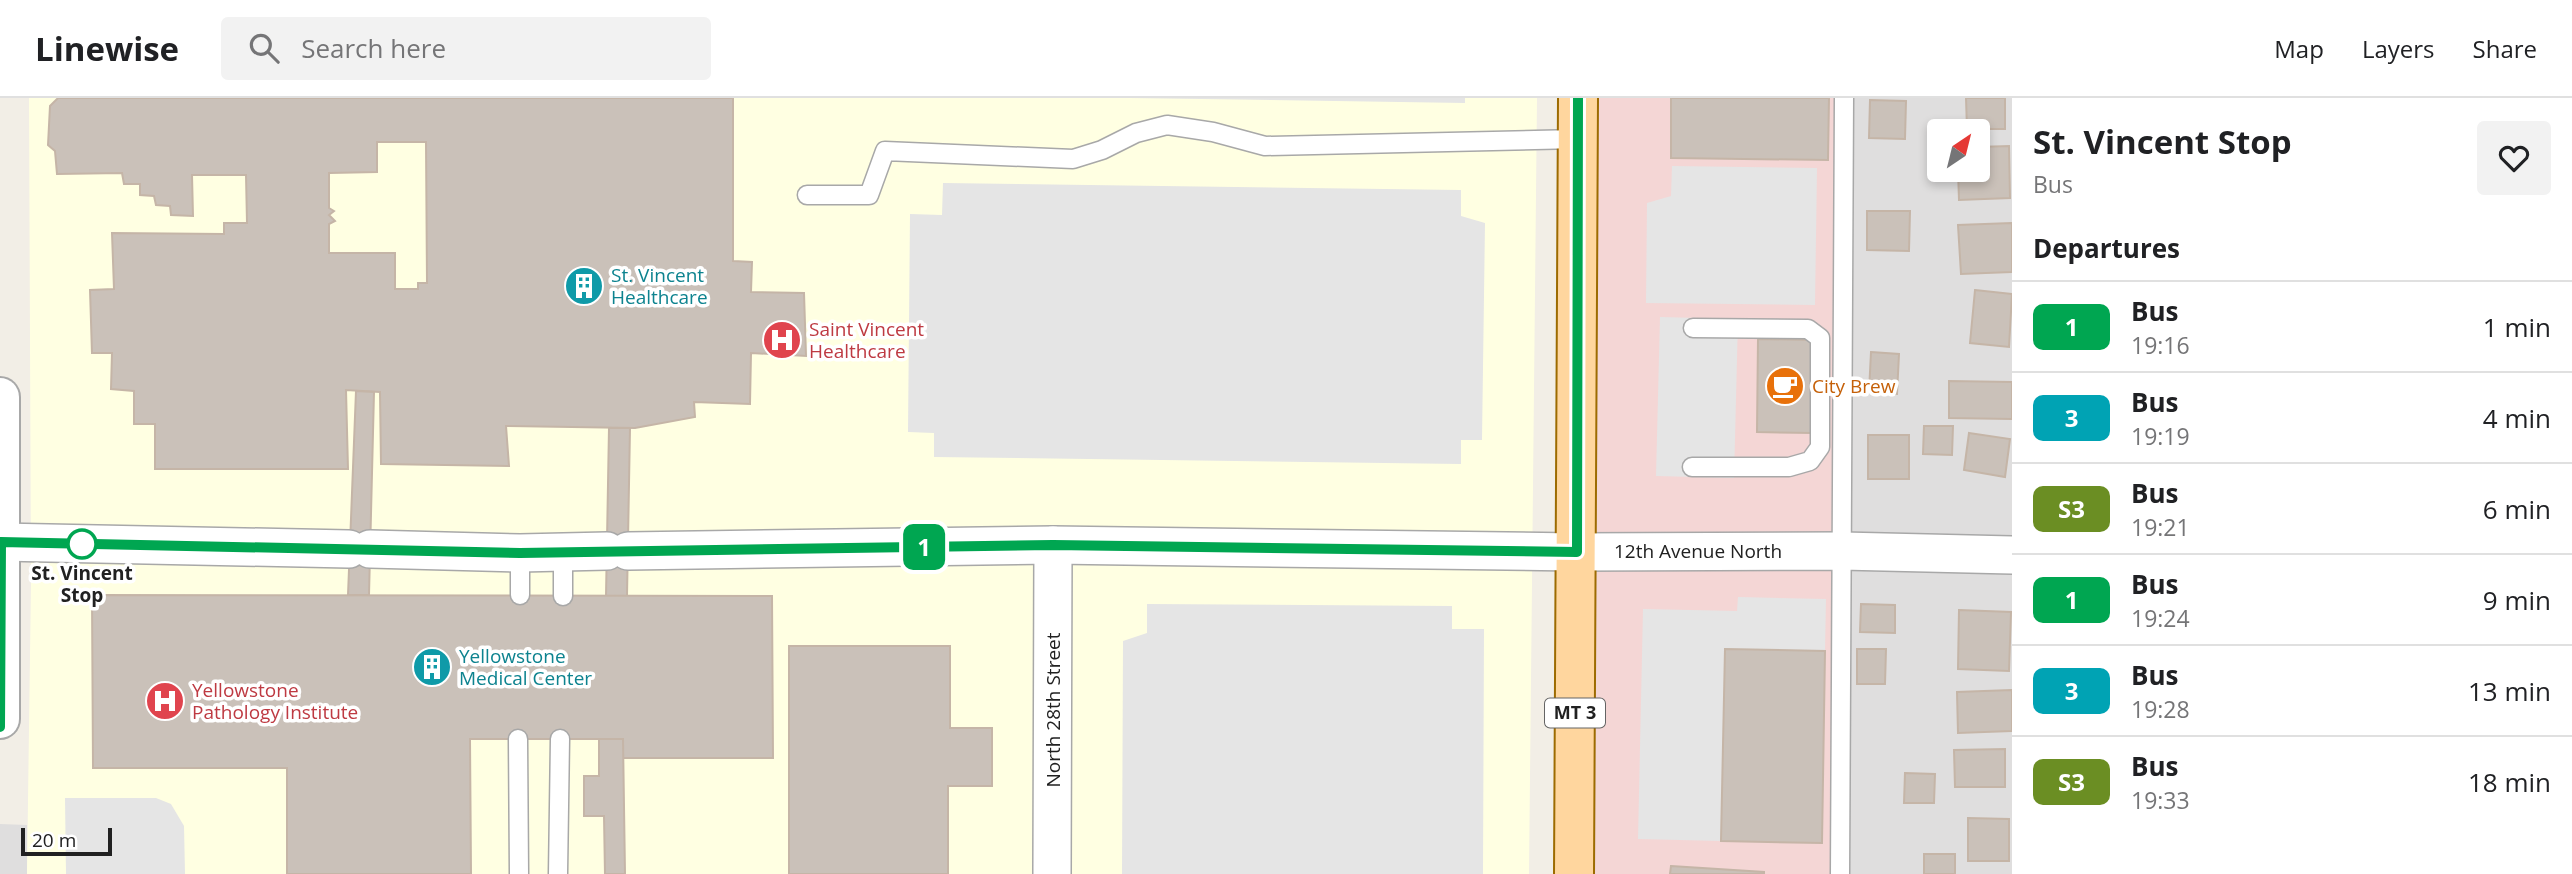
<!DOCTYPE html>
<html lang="en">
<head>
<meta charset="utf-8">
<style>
  body { margin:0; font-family:"Open Sans",sans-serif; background:#f2f2f2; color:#202124; height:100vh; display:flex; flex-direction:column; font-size:26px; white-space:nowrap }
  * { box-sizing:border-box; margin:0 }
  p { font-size:23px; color:#757577 }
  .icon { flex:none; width:38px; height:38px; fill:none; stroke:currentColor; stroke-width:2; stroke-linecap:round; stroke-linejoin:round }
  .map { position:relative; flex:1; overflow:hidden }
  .panel { display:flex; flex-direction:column; background:#fff; width:560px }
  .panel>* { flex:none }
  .badge { padding:0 14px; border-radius:10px; font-size:24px; line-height:46px }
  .needle { width:46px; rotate:35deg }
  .tools { position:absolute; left:1927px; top:21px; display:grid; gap:14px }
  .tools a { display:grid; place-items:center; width:63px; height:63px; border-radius:7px; background:#fff; box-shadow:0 4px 10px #0003; font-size:35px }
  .scale { position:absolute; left:21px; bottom:18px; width:91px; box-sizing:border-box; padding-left:7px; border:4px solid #212121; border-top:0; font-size:19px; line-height:24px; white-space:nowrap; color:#212121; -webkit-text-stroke:5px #fff; paint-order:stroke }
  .map>.badge { position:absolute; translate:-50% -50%; box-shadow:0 0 0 4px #fff }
  h2 { padding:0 21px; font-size:26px; line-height:63px }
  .round { display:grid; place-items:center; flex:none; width:74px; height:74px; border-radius:7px; background:#f2f2f2 }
  .headline { display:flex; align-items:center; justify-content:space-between; height:119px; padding:0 21px }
  h1 { font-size:33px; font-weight:700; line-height:52px }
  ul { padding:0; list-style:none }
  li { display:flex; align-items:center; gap:21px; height:91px; padding:0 21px; border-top:2px solid #e0e0e0 }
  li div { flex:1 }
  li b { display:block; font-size:26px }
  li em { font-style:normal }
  li .badge { min-width:77px; font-weight:700; text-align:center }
  header { display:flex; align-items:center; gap:42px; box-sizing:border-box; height:98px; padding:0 35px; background:#fff; border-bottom:2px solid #e0e0e0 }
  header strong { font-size:33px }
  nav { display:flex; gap:38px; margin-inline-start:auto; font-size:24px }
  .search { width:490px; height:63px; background:#f2f2f2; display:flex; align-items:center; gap:18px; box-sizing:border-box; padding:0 24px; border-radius:7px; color:#757577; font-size:26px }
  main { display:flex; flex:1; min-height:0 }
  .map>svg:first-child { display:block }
</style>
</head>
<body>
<header>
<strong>Linewise</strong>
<div class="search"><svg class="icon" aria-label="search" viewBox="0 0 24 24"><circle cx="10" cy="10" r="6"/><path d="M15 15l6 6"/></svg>Search here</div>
<nav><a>Map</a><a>Layers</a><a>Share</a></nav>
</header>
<main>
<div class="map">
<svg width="2012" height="776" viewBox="0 0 2012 776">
  <rect width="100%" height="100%" fill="#f2eee6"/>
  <g fill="#dfdede" fill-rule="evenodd">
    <path d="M1842,0h170v776h-172zM1939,33h39v39h-39z"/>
    <path d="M0,726l27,1v49h-27z"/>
  </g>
  <path fill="#f4d6d5" d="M1578,0h264l-2,776h-266z"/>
  <path fill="#ffffe2" d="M29,0h1508l-8,776h-1502l4,-291z"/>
  <g fill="#e5e5e5">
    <path d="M1130,0h335v5z"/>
    <path d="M1672,68l145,2 -2,137 -169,-2 1,-100 24,-7z"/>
    <path d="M943,85l518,7v26l24,7 -3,217h-21v24l-527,-7v-24l-26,-1 2,-218 32,1z"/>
    <path d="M1660,219l78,2 -4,159 -78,-2z"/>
    <path d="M1738,499l88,2 -1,52 -100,-2 -4,192 -83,-2 5,-230 94,2z"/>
    <path d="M1147,506l305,2v23h32l-1,245h-361l1,-233 24,-8z"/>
    <path d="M65,700h91l15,6 13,22 1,48h-119z"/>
  </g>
  <g fill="#cac1b9" stroke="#c5b5a7" stroke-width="2" fill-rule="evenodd">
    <path d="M58,0h675v163l19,1 -1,30 53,1 2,63 -55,-3 -1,51 -56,-2 1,15 -60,11 -129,-2 3,40 -128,-2 -1,-72 -34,-2 2,79h-193v-45h-21v-33l-23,-2 1,-36h-20l-2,-63 24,-1 -2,-56 112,1v-11h23l-1,-48h-54l1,41 -22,-1 -1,-9 -14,-1 -2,-9 -14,-1v-11h-16l-2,-11 -65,1 -2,-23 -7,-6 2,-39zM377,44h49l1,141h-9v6h-23v-36h-66v-29l6,-3 -6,-6 5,-4 -5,-3v-35l48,-1z"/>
    <path d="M1671,0h158l-1,62 -157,-2z"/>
    <path d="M1966,0h39v31h-38z"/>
    <path d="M1870,2l36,1 -1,38 -36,-1z"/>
    <path d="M2009,48l1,52 -51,2 -1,-30h20v-23z"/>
    <path d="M1867,113h43l-1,40 -42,-1z"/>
    <path d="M2012,125v49l-51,2 -3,-49z"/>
    <path d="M1975,192l37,4 -3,53 -39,-4z"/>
    <path d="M1758,241l55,1 -1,93 -55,-1z"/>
    <path d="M1871,254l28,2 -2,40 -28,-2z"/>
    <path d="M1949,283l63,1v37l-63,-1z"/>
    <path d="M356,293l18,1 -5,203h-21z"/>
    <path d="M1924,328h29l-1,29 -29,-1z"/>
    <path d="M609,330h21l-3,168h-21z"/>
    <path d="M1969,335l41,6 -5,38 -41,-7z"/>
    <rect x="1868" y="337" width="41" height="44"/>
    <path d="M92,497l680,1 1,162h-150v-19h-153l1,135h-184v-106h-194z"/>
    <path d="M1861,506l34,1v28l-35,-1z"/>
    <path d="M1959,512l52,2 -2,59 -51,-2z"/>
    <path d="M789,548h161v82h42v58h-44v88h-159z"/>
    <path d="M1725,551l100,2 -3,192 -101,-2z"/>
    <path d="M1857,551h29l-1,35h-28z"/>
    <path d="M2012,592v41l-54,2 -1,-41z"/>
    <path d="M599,641h24l2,135h-20l-1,-58h-20v-40h15z"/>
    <path d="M2005,651v38h-50l-1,-37z"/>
    <path d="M1905,675l30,1 -1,29h-30z"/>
    <path d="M1968,720l41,1v42h-41z"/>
    <rect x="1924" y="756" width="31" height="20"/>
    <path d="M1671,768l93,6v2h-94z"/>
  </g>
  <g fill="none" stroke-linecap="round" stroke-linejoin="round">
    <defs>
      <g id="service">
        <path d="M807,97h62l16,-44 188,8 29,-9 34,-17 31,-8 46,7 52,14 313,-7"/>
        <path d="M1692,369h97l21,-6 10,-14v-109l-12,-9 -115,-1"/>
        <path d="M520,455v42"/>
        <path d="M563,498v-44"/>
        <path d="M518,641l1,135"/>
        <path d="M558,776l2,-135"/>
        <path d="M1840,776l4,-776"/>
      </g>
      <g id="minor">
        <path d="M0,444l349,7"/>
        <path d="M370,451l150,4 87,-2"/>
        <path d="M628,453l425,-6 523,7 266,-1 170,4"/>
        <path d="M1052,776l1,-329"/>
      </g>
      <path id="tertiary" d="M0,299v322"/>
      <path id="primary" d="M1574,776l4,-776"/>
    </defs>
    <use href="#service" stroke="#a8a8a8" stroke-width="21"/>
    <use href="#minor" stroke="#a8a8a8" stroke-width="40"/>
    <use href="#tertiary" stroke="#a8a8a8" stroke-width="42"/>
    <use href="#primary" stroke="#9d6b00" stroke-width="42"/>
    <use href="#service" stroke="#fff" stroke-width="18"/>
    <use href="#minor" stroke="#fff" stroke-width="37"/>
    <use href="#tertiary" stroke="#fff" stroke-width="38"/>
    <use href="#primary" stroke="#ffd69e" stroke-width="38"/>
  </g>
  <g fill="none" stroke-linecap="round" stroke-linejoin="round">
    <defs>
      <path id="line" d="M0,629l1,-185 519,11 533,-8 524,7 1,-454"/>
    </defs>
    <use href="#line" stroke="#fff" stroke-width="16"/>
    <use href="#line" stroke="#00a651" stroke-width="10"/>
  </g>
  <defs>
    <symbol id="building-disc" viewBox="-11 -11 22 22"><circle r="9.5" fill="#0f9aa8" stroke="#fff"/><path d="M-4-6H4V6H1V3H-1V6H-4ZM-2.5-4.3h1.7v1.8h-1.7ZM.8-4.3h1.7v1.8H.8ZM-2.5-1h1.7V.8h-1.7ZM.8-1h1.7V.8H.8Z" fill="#fff"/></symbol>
    <symbol id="hospital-disc" viewBox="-11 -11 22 22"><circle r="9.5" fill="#e0444e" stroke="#fff"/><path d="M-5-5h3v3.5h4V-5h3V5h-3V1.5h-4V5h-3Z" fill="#fff"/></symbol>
    <symbol id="cafe-disc" viewBox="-11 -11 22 22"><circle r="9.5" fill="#e8710a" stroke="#fff"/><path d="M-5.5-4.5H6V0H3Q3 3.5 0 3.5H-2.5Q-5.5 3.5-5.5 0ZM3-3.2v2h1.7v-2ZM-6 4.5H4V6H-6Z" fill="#fff"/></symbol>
  </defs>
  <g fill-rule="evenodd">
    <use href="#building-disc" x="562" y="166" width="44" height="44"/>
    <use href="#hospital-disc" x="760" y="220" width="44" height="44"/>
    <use href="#cafe-disc" x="1763" y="266" width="44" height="44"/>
    <use href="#building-disc" x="410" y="547" width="44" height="44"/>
    <use href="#hospital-disc" x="143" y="581" width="44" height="44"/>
  </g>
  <circle fill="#fff" stroke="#00a651" stroke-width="3.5" cx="82" cy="446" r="14"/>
  <g text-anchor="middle" stroke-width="7" stroke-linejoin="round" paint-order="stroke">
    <rect fill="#fff" stroke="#646464" stroke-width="2" x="1545" y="600.5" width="60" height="29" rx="5"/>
    <g font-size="18" font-weight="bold" fill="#212121">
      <text x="1575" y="621">MT 3</text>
    </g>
    <g font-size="19" fill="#0d838f" stroke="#fff" text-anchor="start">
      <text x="611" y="184">St. Vincent<tspan x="611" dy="22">Healthcare</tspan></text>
      <text x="459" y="565">Yellowstone<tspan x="459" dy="22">Medical Center</tspan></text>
    </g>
    <g font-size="19" fill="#be3a42" stroke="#fff" text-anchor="start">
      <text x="809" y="238">Saint Vincent<tspan x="809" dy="22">Healthcare</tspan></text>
      <text x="192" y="599">Yellowstone<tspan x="192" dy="22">Pathology Institute</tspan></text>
    </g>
    <g font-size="19" fill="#c56008" stroke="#fff" text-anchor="start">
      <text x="1812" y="295">City Brew</text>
    </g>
    <g font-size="19" fill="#212121" stroke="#fff">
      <text x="1698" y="460">12th Avenue North</text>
      <text transform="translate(1053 612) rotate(-90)" y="7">North 28th Street</text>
    </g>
    <g font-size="19" font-weight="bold" fill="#212121" stroke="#fff">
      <text x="82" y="482">St. Vincent<tspan x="82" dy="22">Stop</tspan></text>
    </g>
  </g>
</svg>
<div class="tools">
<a><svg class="needle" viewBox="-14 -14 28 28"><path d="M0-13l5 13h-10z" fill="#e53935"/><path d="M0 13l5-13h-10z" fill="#757577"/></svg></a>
</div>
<div class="scale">20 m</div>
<b class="badge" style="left:924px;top:449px;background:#00a651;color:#fff">1</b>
</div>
<section class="panel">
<div class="headline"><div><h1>St. Vincent Stop</h1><p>Bus</p></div><a class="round"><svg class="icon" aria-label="heart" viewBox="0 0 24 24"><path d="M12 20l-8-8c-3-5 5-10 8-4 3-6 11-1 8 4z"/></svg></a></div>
<h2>Departures</h2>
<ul>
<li><span class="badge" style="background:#00a651;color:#fff">1</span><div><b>Bus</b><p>19:16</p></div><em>1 min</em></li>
<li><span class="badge" style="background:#00a3b4;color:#fff">3</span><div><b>Bus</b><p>19:19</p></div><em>4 min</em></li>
<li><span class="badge" style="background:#6b8e23;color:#fff">S3</span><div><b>Bus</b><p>19:21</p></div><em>6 min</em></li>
<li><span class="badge" style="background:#00a651;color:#fff">1</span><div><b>Bus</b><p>19:24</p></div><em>9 min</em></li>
<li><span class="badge" style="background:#00a3b4;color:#fff">3</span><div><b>Bus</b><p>19:28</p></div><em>13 min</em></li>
<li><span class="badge" style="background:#6b8e23;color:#fff">S3</span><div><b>Bus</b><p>19:33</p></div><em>18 min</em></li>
</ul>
</section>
</main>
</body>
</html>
